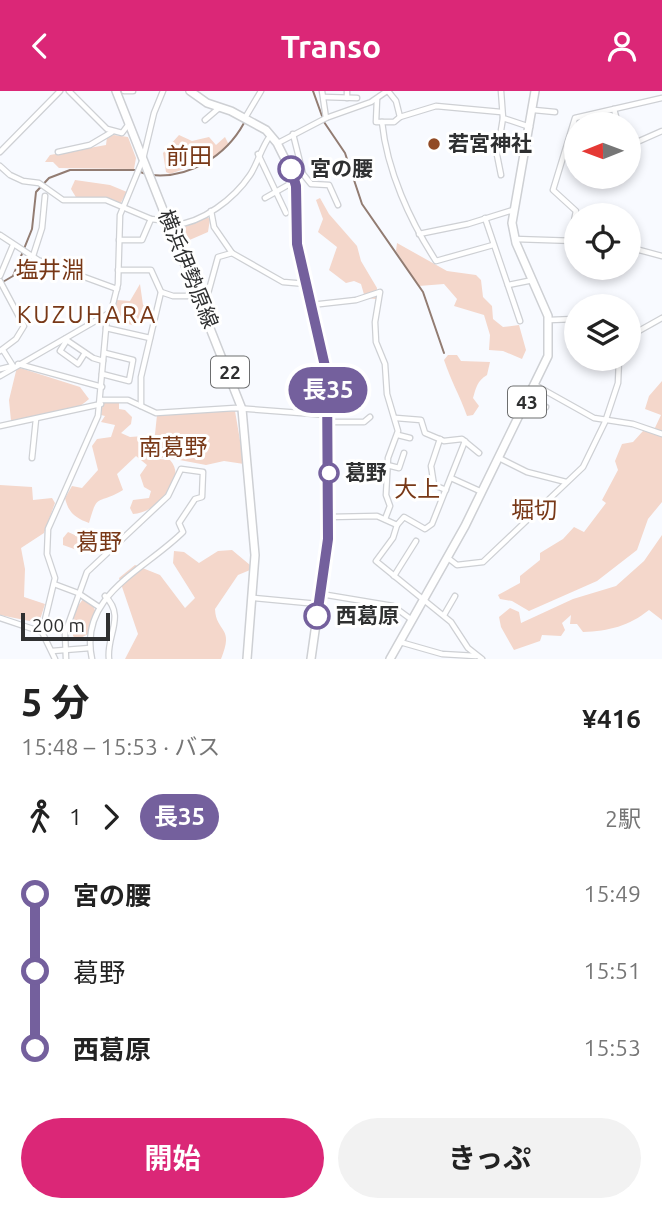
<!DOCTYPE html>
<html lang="ja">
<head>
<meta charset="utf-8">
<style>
  body { margin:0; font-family:Ubuntu,"Noto Sans JP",sans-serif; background:#f2f2f2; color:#222; height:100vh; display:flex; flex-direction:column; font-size:26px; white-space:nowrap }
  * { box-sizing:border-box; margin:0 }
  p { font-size:23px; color:#767676 }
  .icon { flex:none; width:38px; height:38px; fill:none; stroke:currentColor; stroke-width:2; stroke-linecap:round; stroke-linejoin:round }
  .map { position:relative; height:568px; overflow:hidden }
  .sheet { display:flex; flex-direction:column; background:#fff; flex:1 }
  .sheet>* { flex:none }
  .badge { padding:0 14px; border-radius:23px; font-size:24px; line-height:46px }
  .needle { width:46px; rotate:269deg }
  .buttons { position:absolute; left:564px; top:21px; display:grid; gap:14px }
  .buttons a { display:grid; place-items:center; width:77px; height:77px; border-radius:50%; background:#fff; box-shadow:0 4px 10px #0003; font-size:35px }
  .scale { position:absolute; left:21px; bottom:18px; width:89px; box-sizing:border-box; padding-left:7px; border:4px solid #2f3031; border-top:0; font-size:19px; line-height:24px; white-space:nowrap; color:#2f3031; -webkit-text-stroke:5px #fff; paint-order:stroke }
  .map>.badge { position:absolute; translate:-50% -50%; box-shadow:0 0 0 4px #fff }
  .legs { display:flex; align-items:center; gap:10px; height:77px; padding:0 21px; font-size:23px }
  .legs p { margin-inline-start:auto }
  .headline { display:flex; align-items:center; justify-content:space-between; height:119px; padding:0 21px }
  h1 { font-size:38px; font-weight:700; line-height:52px }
  .button { display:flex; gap:14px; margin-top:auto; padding:14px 21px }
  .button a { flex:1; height:80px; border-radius:42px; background:#db2777; color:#fff; font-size:28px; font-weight:700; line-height:80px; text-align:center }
  .button a+a { background:#f2f2f2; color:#222 }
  ul { padding:0 21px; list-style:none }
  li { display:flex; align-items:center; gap:24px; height:77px; font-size:26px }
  li i { display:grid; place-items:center; width:10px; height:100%; margin:0 9px; background:currentColor }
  li i::after { content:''; width:18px; height:18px; margin:-9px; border:5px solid; border-radius:50%; background:#fff }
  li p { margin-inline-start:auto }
  li:first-child i { background:linear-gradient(#0000 50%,currentColor 0) }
  li:last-child i { background:linear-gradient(currentColor 50%,#0000 0) }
  header { display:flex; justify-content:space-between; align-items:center; height:91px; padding:0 21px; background:#db2777; color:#fff; font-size:32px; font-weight:700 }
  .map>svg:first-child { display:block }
</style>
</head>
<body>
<header><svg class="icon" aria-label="back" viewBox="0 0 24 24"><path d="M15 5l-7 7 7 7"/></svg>Transo<svg class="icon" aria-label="person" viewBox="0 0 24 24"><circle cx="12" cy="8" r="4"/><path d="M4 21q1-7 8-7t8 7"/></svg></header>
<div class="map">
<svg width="662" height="568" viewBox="0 0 662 568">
  <rect width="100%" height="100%" fill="#f8faff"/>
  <g fill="#f4d7cb">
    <path d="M114,44l14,2 8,21 -2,11 -75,-1 -6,-6h-8l5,-7 56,-10 1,-8z"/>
    <path d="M179,44l13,6 17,-4 7,8 9,-8 4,8 -17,14 -42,15 -4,-2 -3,-19z"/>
    <path d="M75,89l35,5 17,7 -7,12 -43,-5 -6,-10z"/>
    <path d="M320,107l9,16 28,32 4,15 16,27 -1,11 -11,-1 -4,-14 -7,-3 -8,2 -17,-13 8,-23 -19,-15 5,-13 -7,-19z"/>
    <path d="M207,126l3,2 -2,13 -23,10 -4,-10 8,-11z"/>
    <path d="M397,152l50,28 29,4 5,5 2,17 9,9 1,13 10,8 16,-2 7,25 -4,9 -19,-8 -14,-1 1,-15 -6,-20 -30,-9 3,-7 -13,-15 -25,2 -23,-35z"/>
    <path d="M140,193l3,21 8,2 3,9 -19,10 -22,-7 4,-19 13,1z"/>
    <path d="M448,264h9l4,6 29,1 -3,13c-10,6 -11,13 -14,23l6,8 -6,9 -6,1c-7,-20 -16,-35 -23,-56z"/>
    <path d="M17,276l63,20 9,12c-20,19 -52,19 -78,22l-2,-21z"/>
    <path d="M662,290v121l-14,17 -11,31 -40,31 -68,30 -17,-10 -12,-2 -2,-4 22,-12v-7l20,-16v-7l23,-14 11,-12 10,5 22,-29 -4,-3 16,-30 -3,-9 7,-17 11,-2 10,-11 10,1 8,-17 -16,-6 4,-13z"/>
    <path d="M103,311h16v7l6,1 7,7 -1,7 -10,9 9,4 14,-1 9,17 4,-38 78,-4 9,53 -20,-3 -18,4 -42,-8 -5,2 11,1c19,21 -15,53 -37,54l-3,-6 3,-8 16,-2 2,-7 -7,-4 -4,-12 7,-10 -11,-9 -19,18 6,16c-26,16 -25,1 -34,33 -14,-5 -21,-11 -24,-25l7,-12 10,2 16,-18 -6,-24 5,-7 14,-2 4,-12 -14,-3 4,-6 -4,-1z"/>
    <path d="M0,394l32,2 1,13 19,-2 3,5 -11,30 -23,15 4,21 -1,28 21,7 -6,19 -39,-8z"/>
    <path d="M68,441l20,9 1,6 -12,3 -14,-5v-7z"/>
    <path d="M662,444v85l-13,-10c-20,16 -40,21 -66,22l-6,-8h-7l1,-9 -9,8 3,7 -4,6 -19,-1 -2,6 -26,9 -13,-23 -2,-10 11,-9 9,4 2,11 52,-24 43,-13 28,-25z"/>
    <path d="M232,459l18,15v5l-12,5 -23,34c1,24 20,17 6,50h-96l13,-25 -19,-56 16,-13 25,10 25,33 10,-10 -22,-35 1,-12 10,1 15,11 19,-12z"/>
    <path d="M84,507l9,7 5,14 -10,15 -11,6 -4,-4v-24z"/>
  </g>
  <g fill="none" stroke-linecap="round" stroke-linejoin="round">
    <g stroke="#927c72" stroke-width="2">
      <path d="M313,0l9,25"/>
      <path d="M324,31l21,31 17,51 61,88 21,61"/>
      <path d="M151,84c38,4 75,-19 93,-52"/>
      <path d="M1,192l12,-7 19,-47 4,-37 13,-14 21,-8h65l11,4"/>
    </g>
    <defs>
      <g id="minor">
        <path d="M69,0l38,38 15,4 6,-8"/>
        <path d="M124,0h9"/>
        <path d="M322,0l4,27"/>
        <path d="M347,0v7"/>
        <path d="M388,0l8,10 4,16 36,-11 65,6"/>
        <path d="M501,0l2,27 27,9"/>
        <path d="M324,6l33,1"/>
        <path d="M377,8l-1,23h18l6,-5"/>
        <path d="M614,18l4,15"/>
        <path d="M534,19l21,2"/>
        <path d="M245,27l16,-27"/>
        <path d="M205,29l14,-12"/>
        <path d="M382,31c5,49 28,99 54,139l57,-16"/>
        <path d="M293,43l10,40 8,10 18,1 9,20"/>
        <path d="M278,52l48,-25 45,-16 16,-11"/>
        <path d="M628,55l34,-15"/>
        <path d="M0,61l60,-61"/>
        <path d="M58,61l32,-7 22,-13"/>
        <path d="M258,63l28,59"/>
        <path d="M0,75l10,9 13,6 16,2 24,17h43l45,19 17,2"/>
        <path d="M501,84l-4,-20 6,-37"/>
        <path d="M265,107l30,-17"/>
        <path d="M211,120l3,16 18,26"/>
        <path d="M485,127l35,103"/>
        <path d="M174,134c28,-2 60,-26 76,-50 8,-12 11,-27 20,-39"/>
        <path d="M419,143l49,-10 45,-14"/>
        <path d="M0,144l38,25 79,29"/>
        <path d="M515,148l61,2"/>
        <path d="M119,149h23l9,-21"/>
        <path d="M570,150l6,-30 -23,-21 22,-72 87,-20"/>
        <path d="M628,156l34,9"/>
        <path d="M33,165l9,-28 3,-32"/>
        <path d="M118,179h33l10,22 -20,85v29"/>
        <path d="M0,185l13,-31"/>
        <path d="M0,190l24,45 -8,13 -16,12"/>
        <path d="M508,194l25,-5"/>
        <path d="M161,201l12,4h25"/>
        <path d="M204,208l3,-2 11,-40 14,-4 51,29 23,2"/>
        <path d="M311,214l45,-5 24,-8 -5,30 1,20 9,22 2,30 11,37 -10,27 -2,37 4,11 -5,13"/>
        <path d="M549,229l27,-1"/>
        <path d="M106,237l44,10"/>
        <path d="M628,246l34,-19"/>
        <path d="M65,248l28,19 10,3"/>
        <path d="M67,249l-7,11 18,13 7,-11"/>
        <path d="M18,273l84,23"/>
        <path d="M0,278l13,-3 -10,-16"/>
        <path d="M102,283l27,7 4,-21 -28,-7"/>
        <path d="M0,285l111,-64 7,-28 2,-69 23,-56 11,-46 9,-22"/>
        <path d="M535,294l59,33 39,6 29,10"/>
        <path d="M528,308l18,8"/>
        <path d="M101,309h27l28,13 79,-5 92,7"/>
        <path d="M396,327l25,2 4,13 19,8 18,-2 17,14"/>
        <path d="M328,331h36l6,-5"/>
        <path d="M0,335l101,-22"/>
        <path d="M398,344l12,3"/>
        <path d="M440,348l-9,27 3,19 12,5"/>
        <path d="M32,367l4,-39"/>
        <path d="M499,367l28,14 39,10"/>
        <path d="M387,374l12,3 5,-15"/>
        <path d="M451,387l31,14"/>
        <path d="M329,426l48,-1 20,9 -4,13 -17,23 75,61 17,26 14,11"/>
        <path d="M397,434l7,-8 21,12 7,-5 33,-83"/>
        <path d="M448,467l9,7 26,-3 100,-95 22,-45 13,-39 1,-24"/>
        <path d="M394,485l22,-35"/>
        <path d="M54,493l24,9 21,14"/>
        <path d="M321,503l72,12 19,14"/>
        <path d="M105,505c21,20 1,40 4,63"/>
        <path d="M253,507l65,6"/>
        <path d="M444,524l11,-19"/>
        <path d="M0,527l42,14"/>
        <path d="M400,551l42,12 34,2"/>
        <path d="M52,560l38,-3"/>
        <path d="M55,568l-13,-27 13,-54 -8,-24 1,-25 50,-113 9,-99"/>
        <path d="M66,568l-1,-26 22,-61 81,-76 13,-27 22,3 -1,25 -7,2 -16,24 4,9c-38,38 -105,63 -91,127"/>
      </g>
      <g id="major">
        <path d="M116,0l126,318 13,146 -8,104"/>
        <path d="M190,0l17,12 24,8 35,19 11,13 19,38 1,63 30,131 1,164 -17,120"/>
        <path d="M390,568l75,-133 83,-170v-40l-32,-73 -4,-20 23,-132"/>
      </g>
    </defs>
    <use href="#minor" stroke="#ced0d4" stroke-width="7"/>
    <use href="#major" stroke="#ced0d4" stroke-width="10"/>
    <use href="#minor" stroke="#fff" stroke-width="4.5"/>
    <use href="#major" stroke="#fff" stroke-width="7"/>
  </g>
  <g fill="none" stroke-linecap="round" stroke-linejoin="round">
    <defs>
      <path id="line-1" d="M291,78l5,17 1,58 30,131 1,164 -11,77"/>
    </defs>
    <use href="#line-1" stroke="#fff" stroke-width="16"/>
    <use href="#line-1" stroke="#74609d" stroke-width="10"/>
  </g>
  <circle fill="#914a26" stroke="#fff" stroke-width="2.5" cx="434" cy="53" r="7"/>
  <g fill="#fff" stroke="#74609d" stroke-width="3.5">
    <circle cx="291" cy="78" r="12"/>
    <circle cx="329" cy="382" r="9"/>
    <circle cx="317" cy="525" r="12"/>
  </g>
  <g text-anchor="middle" stroke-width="6" stroke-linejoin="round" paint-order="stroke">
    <g fill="#fff" stroke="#6d6e6f" stroke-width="2">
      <rect x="211" y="265.5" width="38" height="31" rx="5"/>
      <rect x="508" y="295.5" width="38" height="31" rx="5"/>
    </g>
    <g font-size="19" font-weight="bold" fill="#2f3031">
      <text x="230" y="288">22</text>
      <text x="527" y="318">43</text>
    </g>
    <g font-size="21" font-weight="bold" fill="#2f3031" stroke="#fff" text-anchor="start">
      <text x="448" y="60">若宮神社</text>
    </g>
    <g font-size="21" font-weight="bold" fill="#2f3031" stroke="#fff" text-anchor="start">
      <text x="310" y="85">宮の腰</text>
      <text x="345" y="389">葛野</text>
      <text x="336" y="532">西葛原</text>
    </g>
    <g font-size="21" fill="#2f3031" stroke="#fff">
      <text transform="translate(188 178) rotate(68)" y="7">横浜伊勢原線</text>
    </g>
    <g font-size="23" fill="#783817" stroke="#fff">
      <text x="189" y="73">前田</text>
      <text x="50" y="187">塩井淵</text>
      <text x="173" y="364">南葛野</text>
      <text x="417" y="406">大上</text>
      <text x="534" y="427">堀切</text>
      <text x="99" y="459">葛野</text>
    </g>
    <g font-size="24" letter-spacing="2" fill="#783817" stroke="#fff">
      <text x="87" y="232">KUZUHARA</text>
    </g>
  </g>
</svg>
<div class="buttons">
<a><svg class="needle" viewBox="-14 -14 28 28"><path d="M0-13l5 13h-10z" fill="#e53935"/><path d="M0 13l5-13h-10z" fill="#767676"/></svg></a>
<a><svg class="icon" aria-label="locate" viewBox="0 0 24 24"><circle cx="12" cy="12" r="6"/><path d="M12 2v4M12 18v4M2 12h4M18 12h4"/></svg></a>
<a><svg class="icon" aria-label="layers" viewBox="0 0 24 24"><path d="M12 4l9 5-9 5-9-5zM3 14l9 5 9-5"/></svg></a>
</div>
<div class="scale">200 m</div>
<b class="badge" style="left:328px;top:299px;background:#74609d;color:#fff">長35</b>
</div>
<section class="sheet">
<div class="headline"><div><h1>5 分</h1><p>15:48 – 15:53 · バス</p></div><b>¥416</b></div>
<div class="legs"><svg class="icon" aria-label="walk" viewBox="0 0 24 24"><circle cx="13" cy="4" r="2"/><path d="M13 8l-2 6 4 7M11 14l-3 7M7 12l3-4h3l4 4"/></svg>1<svg class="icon" aria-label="forward" viewBox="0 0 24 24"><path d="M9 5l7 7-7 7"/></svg><b class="badge" style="background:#74609d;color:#fff">長35</b><p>2駅</p></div>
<ul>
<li><i style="color:#74609d"></i><b>宮の腰</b><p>15:49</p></li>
<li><i style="color:#74609d"></i><span>葛野</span><p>15:51</p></li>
<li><i style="color:#74609d"></i><b>西葛原</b><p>15:53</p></li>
</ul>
<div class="button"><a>開始</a><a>きっぷ</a></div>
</section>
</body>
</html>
